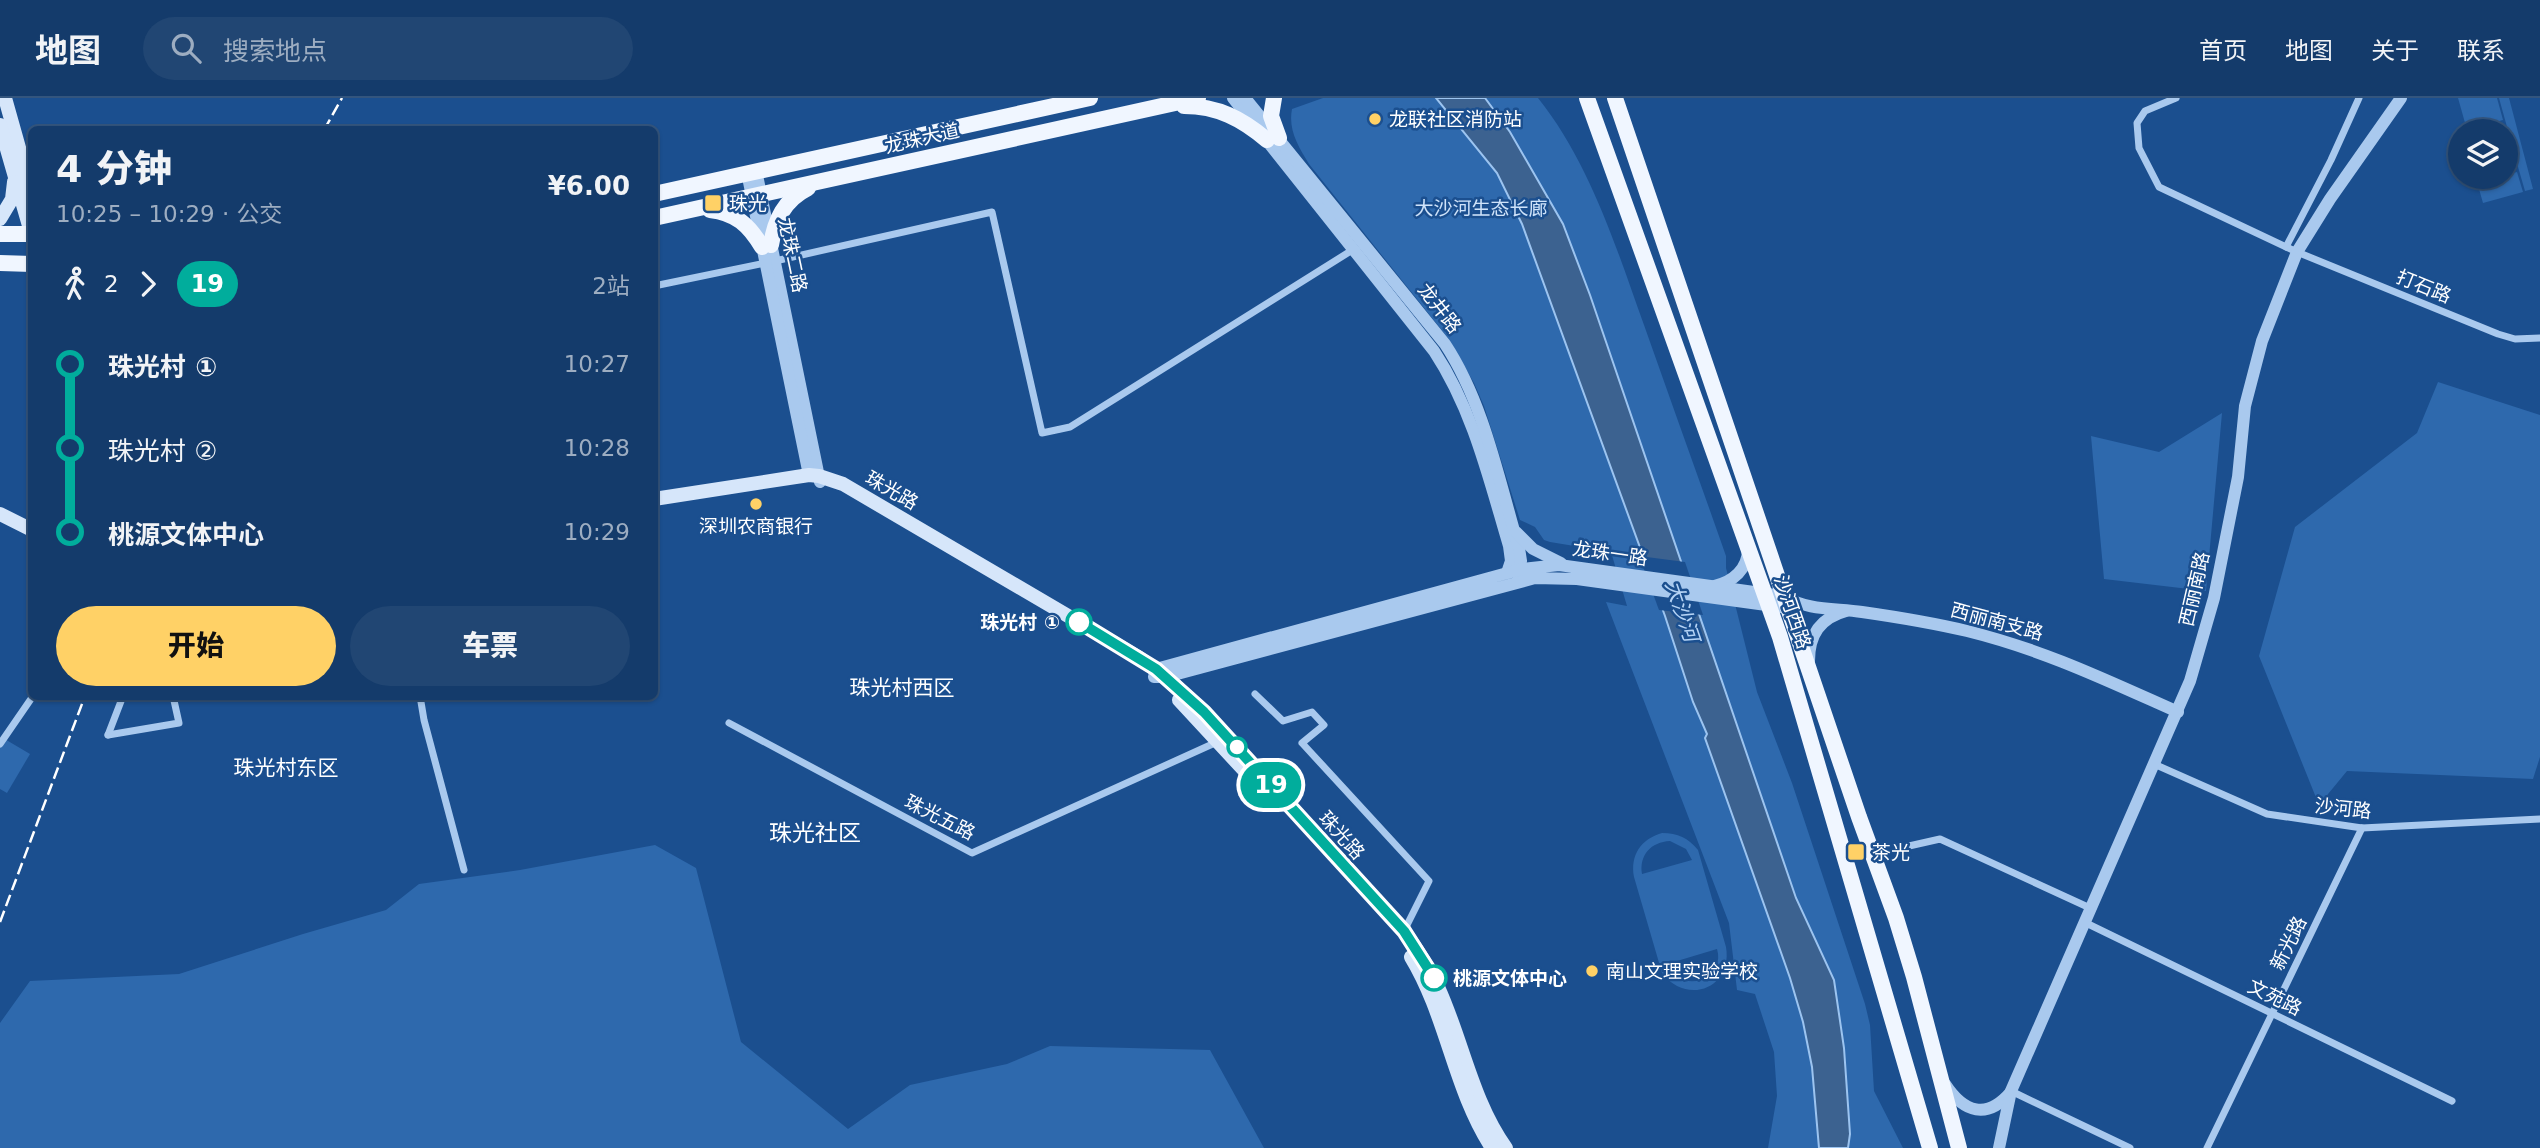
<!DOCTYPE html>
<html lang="zh">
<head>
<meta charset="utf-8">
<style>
  body { margin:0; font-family:"DejaVu Sans","Noto Sans SC",sans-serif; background:#214673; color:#f1f3f6; height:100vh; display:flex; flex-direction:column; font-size:26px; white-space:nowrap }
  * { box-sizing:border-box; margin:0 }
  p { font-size:23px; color:#9dadc1 }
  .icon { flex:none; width:38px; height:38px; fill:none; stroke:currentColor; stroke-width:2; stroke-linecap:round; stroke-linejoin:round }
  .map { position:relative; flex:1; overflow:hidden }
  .side { position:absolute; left:28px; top:28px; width:630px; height:574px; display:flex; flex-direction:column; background:#143b6b; border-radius:10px; box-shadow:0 2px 5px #0004,0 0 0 2px #33557e }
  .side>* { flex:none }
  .badge { padding:0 14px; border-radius:23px; font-size:24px; line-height:46px }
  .buttons { position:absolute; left:2448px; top:21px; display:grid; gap:14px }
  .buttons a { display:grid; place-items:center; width:70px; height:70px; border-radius:50%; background:#143b6b; box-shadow:0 2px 5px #0004,0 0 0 2px #33557e; font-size:35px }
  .map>.badge { position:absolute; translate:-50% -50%; box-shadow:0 0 0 4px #fff }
  .legs { display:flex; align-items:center; gap:10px; height:77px; padding:0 28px; font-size:23px }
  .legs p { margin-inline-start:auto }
  .summary { display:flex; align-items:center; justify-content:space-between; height:119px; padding:0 28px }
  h1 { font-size:38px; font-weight:800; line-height:52px }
  .primary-button { display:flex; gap:14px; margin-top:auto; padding:14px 28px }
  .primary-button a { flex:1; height:80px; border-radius:42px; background:#ffd166; color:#111; font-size:28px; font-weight:800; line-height:80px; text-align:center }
  .primary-button a+a { background:#214673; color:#f1f3f6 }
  ul { padding:0 28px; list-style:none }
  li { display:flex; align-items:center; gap:24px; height:84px; font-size:26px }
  li i { display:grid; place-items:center; width:10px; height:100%; margin:0 9px; background:currentColor }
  li i::after { content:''; width:18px; height:18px; margin:-9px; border:5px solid; border-radius:50%; background:#143b6b }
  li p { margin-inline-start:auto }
  li:first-child i { background:linear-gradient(#0000 50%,currentColor 0) }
  li:last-child i { background:linear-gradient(currentColor 50%,#0000 0) }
  header { display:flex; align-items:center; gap:42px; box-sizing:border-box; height:98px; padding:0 35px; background:#143b6b; border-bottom:2px solid #33557e }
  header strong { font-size:33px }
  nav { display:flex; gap:38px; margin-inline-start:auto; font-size:24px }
  .search { width:490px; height:63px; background:#214673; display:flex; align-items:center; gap:18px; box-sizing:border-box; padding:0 24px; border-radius:38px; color:#9dadc1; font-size:26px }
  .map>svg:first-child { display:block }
</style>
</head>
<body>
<header>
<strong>地图</strong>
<div class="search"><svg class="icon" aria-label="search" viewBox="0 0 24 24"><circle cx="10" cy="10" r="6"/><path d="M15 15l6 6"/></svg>搜索地点</div>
<nav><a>首页</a><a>地图</a><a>关于</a><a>联系</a></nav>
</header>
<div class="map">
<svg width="2540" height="1050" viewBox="0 0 2540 1050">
  <rect width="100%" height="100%" fill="#1b4f8f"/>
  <g fill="#2e69ad" fill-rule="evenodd">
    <path d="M1323,0h215c52,65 78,149 106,227 27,77 55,154 82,231v12l31,124 35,91 73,221 5,21 4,66 29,57h-135l9,-52 -3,-44 -19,-58 -18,-4 -8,-67 -123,-321 21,4 -16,-54 -61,-10 -6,-2 -9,-13 -15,-7 -36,-114 -10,-23 -26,-45 -139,-174c-11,-18 -21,-34 -17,-55z"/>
    <path d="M2458,0h39l6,22 -36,10z"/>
    <path d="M2499,0h10l24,91 -8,2 -9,-31 -10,10v-9l6,-16z"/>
    <path d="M2517,74l6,20 -40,11 -6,-21 29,-5v-2z"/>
    <path d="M2438,284l102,33v342l-7,22 -186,-8 -28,34 -60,-149 36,-129 122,-94z"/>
    <path d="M2222,315l-16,178 -102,-12 -13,-143 68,16z"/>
    <path d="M3,640l27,16 -23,39 -7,-4v-45z"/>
    <path d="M1662,735c16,0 26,5 36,17l28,97c7,41 -39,59 -64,26l-28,-96c-4,-22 7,-38 28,-44zM1670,743l16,8 6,11 -50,14c-3,-19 9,-32 28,-33zM1717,851c4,13 -2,24 -15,31 -16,4 -28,-1 -35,-16z"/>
    <path d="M655,747l41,23 45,174 107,87 62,-44 97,-21 43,-18 160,4 54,98h-1264v-125l30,-42 149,-7 124,-40 83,-24 33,-26 101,-14z"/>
  </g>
  <path fill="#3c6290" stroke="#9cc4f0" stroke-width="2" d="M1436,0h49l25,34 53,92 27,71 206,603 38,82 10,68 6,86 -2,14h-29l-7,-81 -9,-45 -13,-44 -85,-240 2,-4 -14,-32 -28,-86 -143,-392 -25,-51z"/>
  <path fill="#1b4f8f" d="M1639,458l46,6 18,53 -44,-5z"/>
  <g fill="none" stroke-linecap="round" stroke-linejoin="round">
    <g stroke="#a9c9ee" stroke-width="7">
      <path d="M2176,0l-31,13 -8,12 2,25 20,39 138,65 201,82 17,5 25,-1"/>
      <path d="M2286,149l45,-87 28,-62"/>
      <path d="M775,163l217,-49 50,221 28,-6 284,-178"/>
      <path d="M654,188l111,-23"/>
      <path d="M1255,596l28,27 29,-9 12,13 -22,18 127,138 -25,50"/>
      <path d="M420,598l4,24 40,150"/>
      <path d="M729,625l243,130 245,-111"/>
      <path d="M108,637l71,-12 -6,-27"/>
      <path d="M108,637l15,-39"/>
      <path d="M0,646l33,-48"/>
      <path d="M2154,666l113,50 95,14 178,-9"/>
      <path d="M1909,748l31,-7 150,69"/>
      <path d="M2084,824l368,179"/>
      <path d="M2011,993l119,57"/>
      <path d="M2207,1050l155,-320"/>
    </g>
    <g stroke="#a9c9ee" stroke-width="12">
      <path d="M1233,0l201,253c39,59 55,128 75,195l2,15 -4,12"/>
      <path d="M1245,0l200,246c39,59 54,137 74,204l2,13 -3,14"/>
      <path d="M752,76l6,6 62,302"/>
      <path d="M752,76l-3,8 60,293"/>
      <path d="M1516,434l17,17 28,14"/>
      <path d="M1714,488c19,-4 34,-17 34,-37"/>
      <path d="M1797,506l-9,4 -211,-29 -42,-1 -369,99h-12l2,-8 366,-100 37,-4 225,31c24,15 51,12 78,16 35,5 71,11 105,19 77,19 139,49 211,81"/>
      <path d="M1809,563c0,-26 11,-43 37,-50"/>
      <path d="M1945,986c19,29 42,36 66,8"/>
      <path d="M1999,1050l12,-57 179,-410 24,-83 24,-121 7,-71 17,-65 35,-89 33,-53 71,-101"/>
    </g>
    <g stroke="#d6e6fa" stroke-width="14">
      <path d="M5,0l27,96"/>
      <path d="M0,27l32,111"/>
      <path d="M0,121l12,-20 2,-17"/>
      <path d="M654,401l155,-24 10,1 24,8 295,173 28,20 38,35 200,219c13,18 25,36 34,56 24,52 34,114 68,161"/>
      <path d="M0,416l32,16"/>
      <path d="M1179,602l88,95"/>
      <path d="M1411,859c36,59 43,133 81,191"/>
    </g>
    <g stroke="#f0f6ff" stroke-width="16">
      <path d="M1274,0l-3,18 8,22"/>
      <path d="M1587,0l193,539 150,511"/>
      <path d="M1615,0l244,719 37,101 18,59 45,171"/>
      <path d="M1184,8c34,0 58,13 83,34"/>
      <path d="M654,96l436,-96"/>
      <path d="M710,112c26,3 39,15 52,37"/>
      <path d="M654,120l544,-120"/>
      <path d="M0,136h32"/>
      <path d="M771,147c4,-25 13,-45 37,-57"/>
      <path d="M0,165l32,1"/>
    </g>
    <g stroke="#fff" stroke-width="2.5" stroke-dasharray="12 5" stroke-linecap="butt">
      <path d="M324,32l18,-32"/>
      <path d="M0,824l85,-226"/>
    </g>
  </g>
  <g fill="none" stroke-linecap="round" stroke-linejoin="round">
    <defs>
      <path id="line-1" d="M1079,524l77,47 48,43 200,219 30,47"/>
    </defs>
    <use href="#line-1" stroke="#fff" stroke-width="16"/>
    <use href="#line-1" stroke="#01ad9c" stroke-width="10"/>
  </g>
  <g fill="#ffd166" stroke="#1b4f8f" stroke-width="2.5">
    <circle cx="1375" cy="21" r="7"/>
    <rect x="704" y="96" width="18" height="18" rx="3.5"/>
    <circle cx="756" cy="406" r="7"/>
    <rect x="1847" y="745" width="18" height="18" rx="3.5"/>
    <circle cx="1592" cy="873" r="7"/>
  </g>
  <g fill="#fff" stroke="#01ad9c" stroke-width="3.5">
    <circle cx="1079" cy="524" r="12"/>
    <circle cx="1237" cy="649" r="9"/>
    <circle cx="1434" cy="880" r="12"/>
  </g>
  <g text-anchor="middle" stroke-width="5" stroke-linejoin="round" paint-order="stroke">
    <g font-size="19" fill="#fff" stroke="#1b4f8f" text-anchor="start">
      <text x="1389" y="28">龙联社区消防站</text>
      <text x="729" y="112">珠光</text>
      <text x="756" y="435" text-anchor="middle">深圳农商银行</text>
      <text x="1872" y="761">茶光</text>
      <text x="1606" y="880">南山文理实验学校</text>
    </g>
    <g font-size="19" fill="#fff" stroke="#1b4f8f">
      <text transform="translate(922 40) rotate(-13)" y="7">龙珠大道</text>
      <text transform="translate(793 157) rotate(78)" y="7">龙珠二路</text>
      <text transform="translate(2424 188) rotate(22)" y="7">打石路</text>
      <text transform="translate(1440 210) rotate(52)" y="7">龙井路</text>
      <text transform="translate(892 392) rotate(30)" y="7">珠光路</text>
      <text transform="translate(1610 455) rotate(8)" y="7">龙珠一路</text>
      <text transform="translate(2194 491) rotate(-77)" y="7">西丽南路</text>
      <text transform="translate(1793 514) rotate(71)" y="7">沙河西路</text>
      <text transform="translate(1997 523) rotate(15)" y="7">西丽南支路</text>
      <text transform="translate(2343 710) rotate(6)" y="7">沙河路</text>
      <text transform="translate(940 719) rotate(27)" y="7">珠光五路</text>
      <text transform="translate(1342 737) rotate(48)" y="7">珠光路</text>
      <text transform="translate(2288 845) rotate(-64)" y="7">新光路</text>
      <text transform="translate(2275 899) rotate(26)" y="7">文苑路</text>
    </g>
    <g font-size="19" fill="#cfe3fa" stroke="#1b4f8f">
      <text x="1481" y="117">大沙河生态长廊</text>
    </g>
    <g font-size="19" font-weight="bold" fill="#fff" stroke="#1b4f8f" text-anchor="end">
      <text x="1060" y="531">珠光村 ①</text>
      <text x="1453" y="887" text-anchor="start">桃源文体中心</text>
    </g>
    <g font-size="21" font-style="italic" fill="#b5d3f5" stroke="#1b4f8f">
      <text transform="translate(1682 513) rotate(71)" y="7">大沙河</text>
    </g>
    <g font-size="21" fill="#fff" stroke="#1b4f8f">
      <text x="902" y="597">珠光村西区</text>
      <text x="286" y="677">珠光村东区</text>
    </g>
    <g font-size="23" fill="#fff" stroke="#1b4f8f">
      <text x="815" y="743">珠光社区</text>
    </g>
  </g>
</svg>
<div class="buttons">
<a><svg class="icon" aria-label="layers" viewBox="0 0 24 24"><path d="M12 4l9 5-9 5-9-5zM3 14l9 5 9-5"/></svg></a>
</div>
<b class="badge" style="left:1271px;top:687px;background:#01ad9c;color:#fff">19</b>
<section class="side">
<div class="summary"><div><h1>4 分钟</h1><p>10:25 – 10:29 · 公交</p></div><b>¥6.00</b></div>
<div class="legs"><svg class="icon" aria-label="walk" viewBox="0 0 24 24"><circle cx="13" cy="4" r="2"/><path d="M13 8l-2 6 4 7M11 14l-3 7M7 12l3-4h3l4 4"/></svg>2<svg class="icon" aria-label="forward" viewBox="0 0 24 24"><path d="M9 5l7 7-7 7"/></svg><b class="badge" style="background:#01ad9c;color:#fff">19</b><p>2站</p></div>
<ul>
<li><i style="color:#01ad9c"></i><b>珠光村 ①</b><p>10:27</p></li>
<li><i style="color:#01ad9c"></i><span>珠光村 ②</span><p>10:28</p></li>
<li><i style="color:#01ad9c"></i><b>桃源文体中心</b><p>10:29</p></li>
</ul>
<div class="primary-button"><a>开始</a><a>车票</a></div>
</section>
</div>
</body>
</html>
